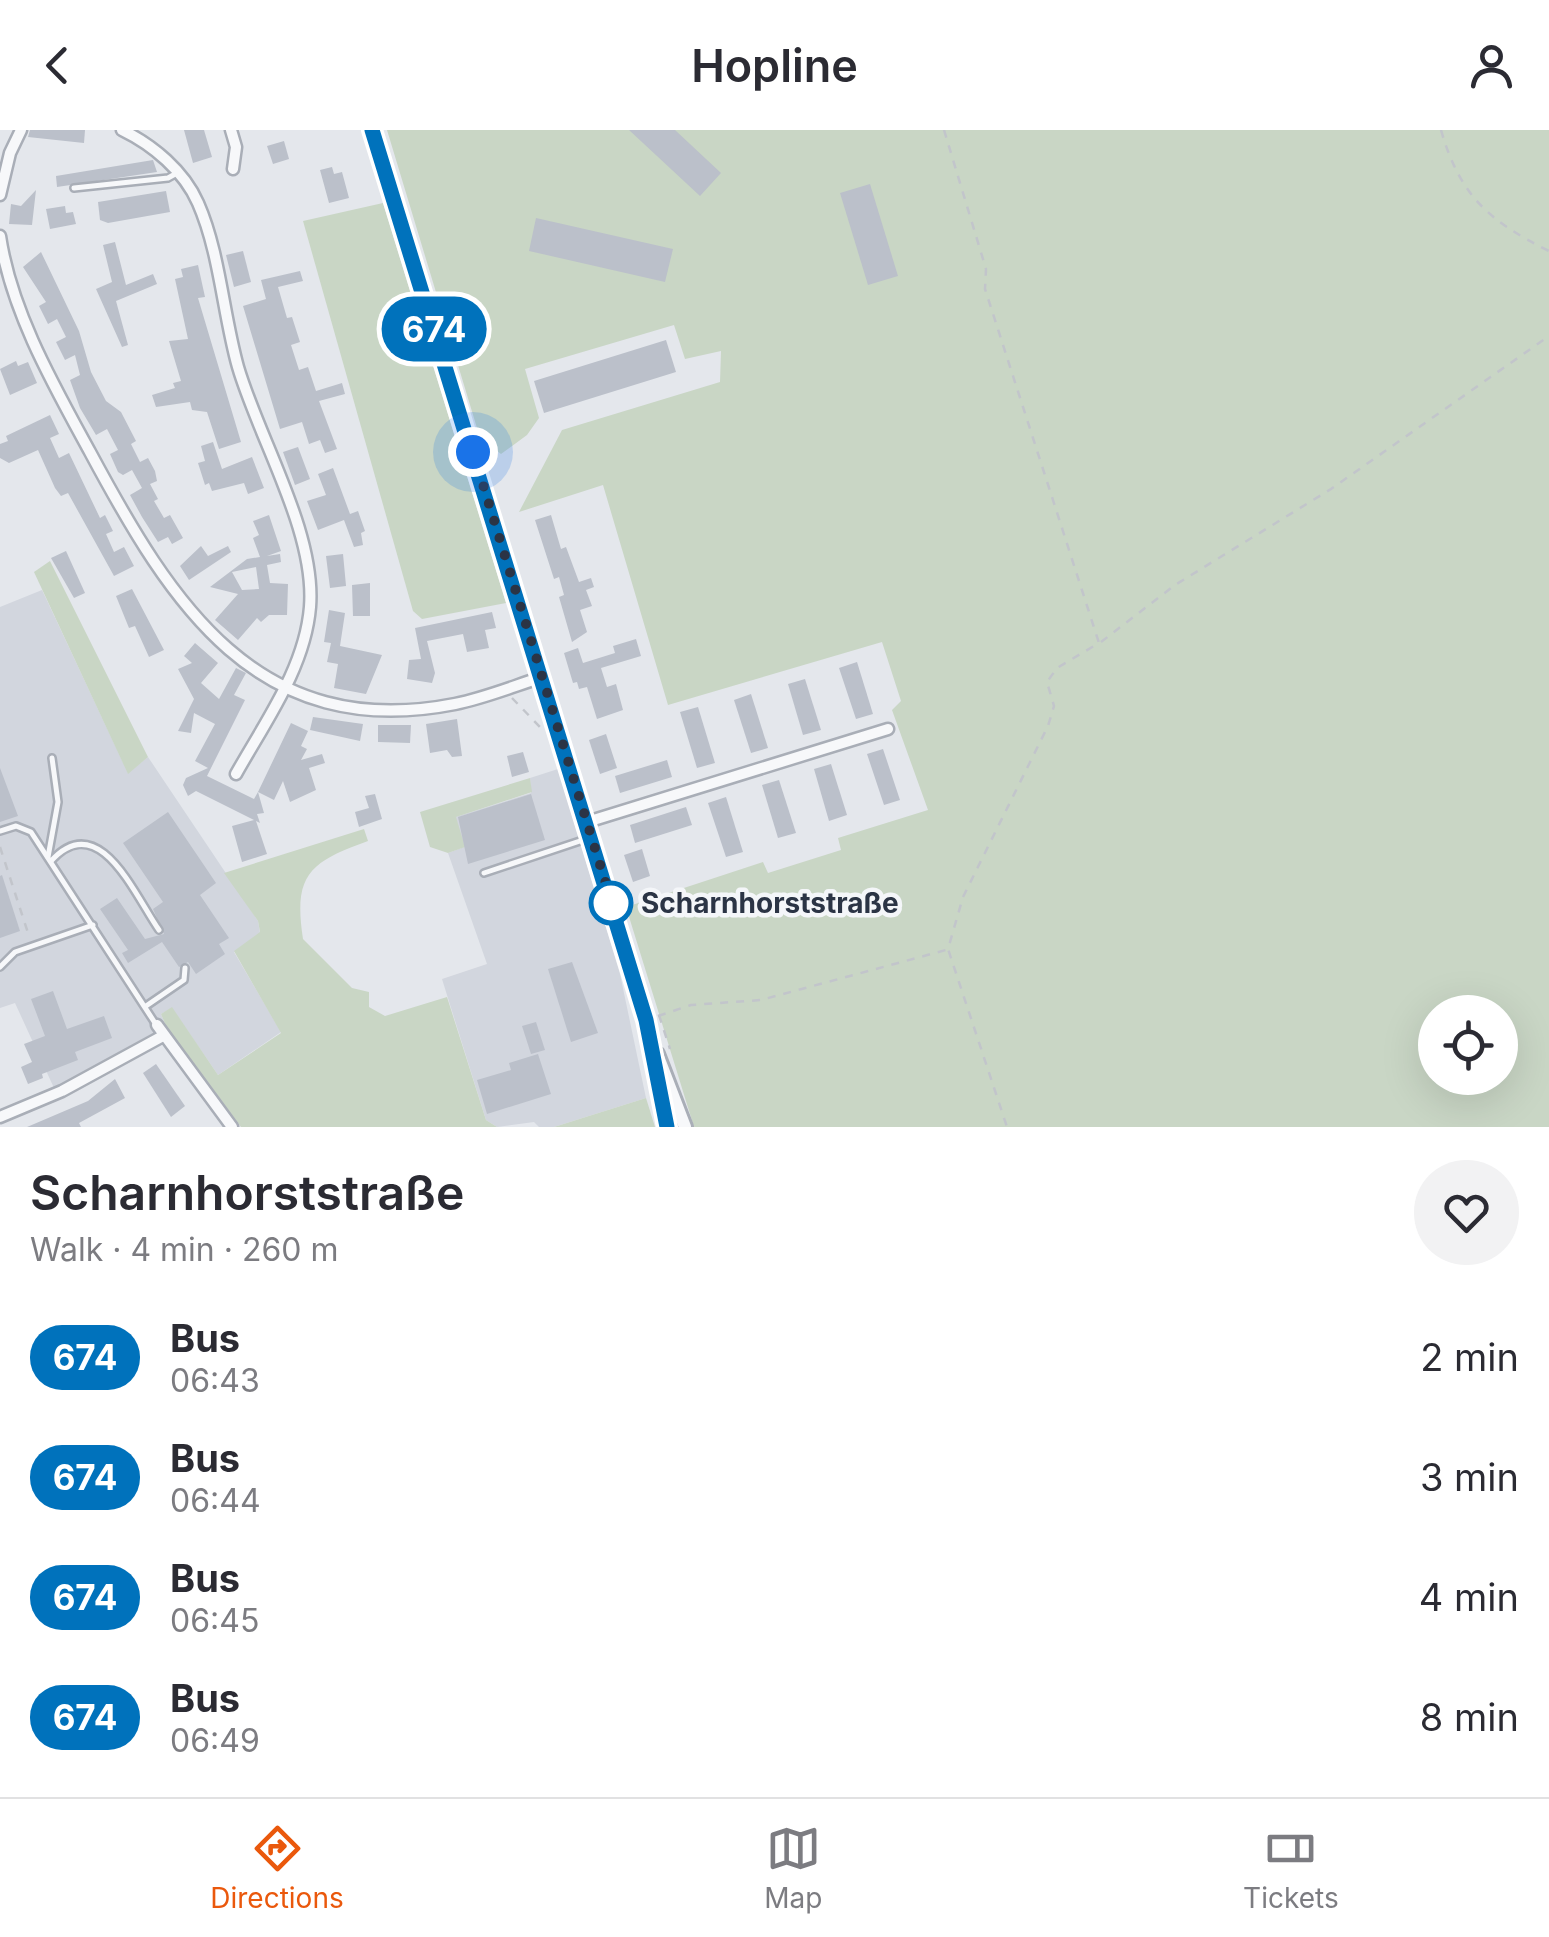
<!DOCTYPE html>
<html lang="en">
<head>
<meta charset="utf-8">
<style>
  body { margin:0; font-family:Inter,sans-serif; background:#f2f2f3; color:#2b2b33; height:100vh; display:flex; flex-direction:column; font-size:38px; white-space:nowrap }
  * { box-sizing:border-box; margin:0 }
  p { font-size:32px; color:#7c7c81 }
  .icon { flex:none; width:55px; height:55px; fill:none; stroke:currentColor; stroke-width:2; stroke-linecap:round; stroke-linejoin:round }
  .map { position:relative; height:997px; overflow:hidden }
  .side { display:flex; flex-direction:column; background:#fff; flex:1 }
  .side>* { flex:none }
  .badge { padding:0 20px; border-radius:32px; font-size:35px; line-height:65px }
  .controls { position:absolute; left:1418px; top:865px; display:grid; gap:20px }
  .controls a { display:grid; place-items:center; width:100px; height:100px; border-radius:50%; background:#fff; box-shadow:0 10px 40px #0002; font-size:50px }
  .you { position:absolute; width:50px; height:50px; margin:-25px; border:8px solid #fff; border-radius:50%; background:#1a73e8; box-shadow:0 0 0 15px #1a73e833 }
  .map>.badge { position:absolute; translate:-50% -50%; box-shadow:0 0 0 5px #fff }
  .round { display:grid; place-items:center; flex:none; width:105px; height:105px; border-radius:52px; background:#f2f2f3 }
  .headline { display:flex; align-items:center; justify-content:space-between; height:170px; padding:0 30px }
  h1 { font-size:48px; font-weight:600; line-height:75px }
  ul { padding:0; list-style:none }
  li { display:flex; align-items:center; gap:30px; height:120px; padding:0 30px }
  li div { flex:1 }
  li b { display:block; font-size:38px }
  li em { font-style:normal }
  li .badge { min-width:110px; font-weight:700; text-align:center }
  header { display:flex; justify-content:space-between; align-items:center; height:130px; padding:0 30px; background:#fff; font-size:45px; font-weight:600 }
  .dock { display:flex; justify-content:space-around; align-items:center; height:140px; border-top:2px solid #e1e1e2; background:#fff; font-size:28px; color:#7c7c81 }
  .dock a { display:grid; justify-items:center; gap:5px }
  .dock .selected { color:#ea580c }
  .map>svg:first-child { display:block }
</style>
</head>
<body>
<header><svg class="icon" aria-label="back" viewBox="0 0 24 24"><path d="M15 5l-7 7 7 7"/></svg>Hopline<svg class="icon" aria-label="person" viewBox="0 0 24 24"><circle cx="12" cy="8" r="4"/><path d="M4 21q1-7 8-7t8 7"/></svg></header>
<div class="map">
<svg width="1549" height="997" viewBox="0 0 1549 997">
  <rect width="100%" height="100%" fill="#e4e7ec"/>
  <g fill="#d2d6de">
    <path d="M42,460l86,183 20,-16 110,164 2,12 -26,19 47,80 -63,43 -46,-67 -11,6 5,12 -112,62 -39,-85 -15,5v-401z"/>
    <path d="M558,639l62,205 26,124 -92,29h-15l-5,-5 -37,5 -11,-7 -44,-141 45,-15 -39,-111 16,-6 -9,-30 76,-24 -1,-15z"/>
  </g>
  <g fill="#c9d6c5" fill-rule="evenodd">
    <path d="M387,0h1162v997h-855l-68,-220 137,-45 5,11 73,-23 -3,-12 90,-28 -36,-100 9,-9 -19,-59 -214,63 -65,-220 -84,27 43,-82 158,-48 1,-31 -36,8 -11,-34 -149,44 14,49 -12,17 -26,19 -21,-16zM1435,882h65v66h-65z"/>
    <path d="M383,73l123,400 -84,16 -9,-8 -110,-390z"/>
    <path d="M50,431l98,196 -20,17 -94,-202z"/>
    <path d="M530,648l2,14 -76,25 9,30 -17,6 -18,-6 -10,-35z"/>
    <path d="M364,699l4,12c-58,21 -75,33 -65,98l49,49 17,4v15l16,9 62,-19 39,123 11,7h-256l-75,-101 -5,-12 11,-7 46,68 63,-42 -47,-82 26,-19 -2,-11 -34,-48z"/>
    <path d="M646,968l9,29h-101z"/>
  </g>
  <g fill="#bbc0ca" fill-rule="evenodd">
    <path d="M30,0h55l-1,13 -56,-6z"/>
    <path d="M184,0h20l8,27 -19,6z"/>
    <path d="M629,0h46l46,43 -21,23z"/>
    <path d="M284,11l5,18 -16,5 -6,-18z"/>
    <path d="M153,30l4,12 -100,15 -1,-11z"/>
    <path d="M332,37l2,7 8,-2 7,26 -20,5 -9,-33z"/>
    <path d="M870,54l28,92 -30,9 -28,-92z"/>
    <path d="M36,60l-4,35 -23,-1 2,-20 10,2z"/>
    <path d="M166,61l4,21 -62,11 -8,-3 -2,-18z"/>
    <path d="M65,76l1,7 7,-1 3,12 -26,5 -4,-20z"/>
    <path d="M536,88l137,31 -8,33 -136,-31z"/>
    <path d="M115,112l11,43 27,-11 4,10 -41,17 12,44 -6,2 -26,-58 16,-7 -9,-37z"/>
    <path d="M243,121l8,31 -17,5 -8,-32z"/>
    <path d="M41,122l38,79 12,41 15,29 15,11 15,29 -5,3 9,18 8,-4 7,13 2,10 -7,3 8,15 -4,2 10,17 6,-3 13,23 -11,6 -4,-7 -10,5 -16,-25 -12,-22 12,-7 -10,-18 -9,5 -5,-3 -8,-18 8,-4 -11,-21 -11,6 -16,-27 -10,-28 10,-5 -5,-20 -10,5 -9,-18 10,-5 -9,-18 -9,5 -9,-18 7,-4 -23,-35z"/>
    <path d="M198,135l7,32 -7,1 43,144 -22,7 -12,-37 -15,-2 -2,-8 -34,5 -4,-12 23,-7 -2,-5 8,-2 -12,-40 19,-2 -13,-60 8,-2 -2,-8z"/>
    <path d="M300,141l3,10 -25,6 9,31 5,-1 8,25 -9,3 8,25 9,-3 8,24 26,-8 3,11 -26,7 18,48 -12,4 -5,-13 -11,4 -7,-22 -22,7 -37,-123 23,-7 -5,-19z"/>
    <path d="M666,210l10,32 -132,41 -10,-32z"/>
    <path d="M16,231l2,5 10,-4 9,21 -27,12 -10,-26z"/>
    <path d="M50,285l9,19 -9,4 9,20 10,-5 31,65 5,-3 8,16 -7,3 8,18 10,-5 10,19 -20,10 -46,-83 -7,3 -6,-8 -17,-38 -29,13 -9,-5v-14l8,-3 -2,-5z"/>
    <path d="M213,312l9,27 30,-12 12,31 -16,6 -4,-11 -32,8 -3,-8 -4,2 -7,-22 7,-2 -4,-15z"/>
    <path d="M298,317l12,32 -15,6 -12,-33z"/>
    <path d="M333,338l17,46 8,-3 7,20 -4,2 2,12 -9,2 -10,-27 -26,10 -11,-29 19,-6 -8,-21z"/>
    <path d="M269,385l12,36 -14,5 13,-2 1,8 -14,3 3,18 18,1 -1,31h-18l-8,7 -4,-4 -19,22 -23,-20 23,-26 -28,-7 37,-28 13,-2 -7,-19 6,-3 -6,-14zM256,437l3,22 -17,1 -10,-18z"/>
    <path d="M551,385l10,34 5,-2 13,35 12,-4 3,9 -8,3 6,16 -12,4 7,22 -15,10 -13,-45 5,-2 -5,-18 -5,2 -19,-59z"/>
    <path d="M201,416l7,10 20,-10 3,6 -42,28 -9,-14z"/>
    <path d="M66,421l19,42 -11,5 -23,-40z"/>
    <path d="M343,424l3,32 -16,2 -4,-32z"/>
    <path d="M370,453v33h-17l-1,-31z"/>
    <path d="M132,459l32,61 -15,7 -14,-31 -6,2 -13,-32z"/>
    <path d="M329,480l16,3 -5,33 42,9 -16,39 -32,-6 4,-24 -11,-2 4,-19 -7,-1z"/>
    <path d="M492,482l4,16 -11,2 4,18 -22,4 -4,-18 -36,7 8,32 -3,10 -25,-4 2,-19 12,-1 -6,-31z"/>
    <path d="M636,509l5,17 -40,12 6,19 9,-3 7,26 -26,9 -10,-32 -8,2 -2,-7 -4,1 -9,-30 14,-5 5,15 32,-10 -2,-7z"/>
    <path d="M195,513l23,20 -17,20 18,16 17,-31 10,5 -12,22 11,5 -38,76 47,23 4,-7 6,21 -7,1 3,9 -4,-2 11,33 -25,8 -10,-36 22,-6 -58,-29 -8,5 -5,-11 3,-7 22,-10 -13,-7 20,-37 -21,-11 -3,20 -13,-2 16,-32 -16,-30 14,-6 -8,-7z"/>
    <path d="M857,532l16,52 -17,5 -17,-51z"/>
    <path d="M805,549l16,51 -18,5 -15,-51z"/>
    <path d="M751,564l17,54 -17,5 -17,-53z"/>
    <path d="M698,577l17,56 -18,5 -17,-56z"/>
    <path d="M313,587l50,7 -3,17 -50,-11z"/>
    <path d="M457,589l5,37 -10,1 -5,-7 -17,3 -4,-29z"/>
    <path d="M291,593l17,8 -7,15 6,3 -6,11 21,-6 3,9 -16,5 7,22 -26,12 -7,-21 -9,19 -16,-8z"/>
    <path d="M378,595h33l-1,18 -32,-1z"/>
    <path d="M606,604l11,34 -17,6 -11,-34z"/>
    <path d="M883,619l17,51 -16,5 -17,-51z"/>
    <path d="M523,622l6,20 -17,5 -5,-21z"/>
    <path d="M667,630l5,17 -52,16 -5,-17z"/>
    <path d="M831,634l16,51 -18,6 -15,-52z"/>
    <path d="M0,638l18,48 -18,6z"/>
    <path d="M779,650l17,53 -18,5 -16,-53z"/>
    <path d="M375,664l7,25 -23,8 -4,-15 14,-4 -4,-12z"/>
    <path d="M531,664l14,46 -77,24 -10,-47z"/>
    <path d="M726,667l17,55 -17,5 -18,-54z"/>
    <path d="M686,677l6,18 -57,18 -5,-18z"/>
    <path d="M168,682l48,71 -16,12 29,43 -10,6 6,10 -29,20 -8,-12 -9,5 -17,-25 -34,21 -6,-10 6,-3 -28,-41 17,-11 28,41 19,-5 -11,-25 10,-7 -40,-59z"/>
    <path d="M642,719l8,27 -17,6 -9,-27z"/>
    <path d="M2,745l18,56 -20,7v-62z"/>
    <path d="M572,832l26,71 -27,9 -23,-73z"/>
    <path d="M53,861l14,38 37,-13 8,22 -37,14 3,8 -36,14 1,4 -15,6 -7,-17 11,-5 -8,-18 21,-8 -14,-37z"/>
    <path d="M536,892l9,28 -14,4 -9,-28z"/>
    <path d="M538,924l13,40 -64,20 -10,-34 34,-10 -2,-7z"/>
    <path d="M156,934l29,42 -14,11 -28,-44z"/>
    <path d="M115,949l10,19 -46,25 2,4h-54l61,-26z"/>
  </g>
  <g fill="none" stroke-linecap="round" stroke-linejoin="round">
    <defs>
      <g id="service">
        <path d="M74,58l94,-10 9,-5"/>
        <path d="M0,701l16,-5 15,6 124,191"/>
        <path d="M48,727l10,-55 -6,-44"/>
        <path d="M51,731c48,-53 83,33 108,69"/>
        <path d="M484,743l105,-35"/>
        <path d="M0,837l15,-15 78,-27"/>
        <path d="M146,876l38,-26 1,-12"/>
      </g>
      <g id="minor">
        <path d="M122,0c31,15 62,41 76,73 22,50 25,111 40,164 21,72 78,165 72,240 -5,61 -45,115 -74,167"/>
        <path d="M231,0l5,17 -3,22"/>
        <path d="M0,65l10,-42 11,-23"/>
        <path d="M0,106c11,75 54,150 90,216 81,151 167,291 365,252 30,-6 59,-18 87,-27"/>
        <path d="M587,692l301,-93"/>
        <path d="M157,895l75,102"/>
        <path d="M0,987l62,-26 99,-54"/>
      </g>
      <g id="tertiary">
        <path d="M372,0l274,890 21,107"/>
        <path d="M657,924l28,73"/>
      </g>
    </defs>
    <use href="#service" stroke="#a9aeb7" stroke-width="10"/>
    <use href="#minor" stroke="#a9aeb7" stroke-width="15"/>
    <use href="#tertiary" stroke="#a9aeb7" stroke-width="18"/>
    <g stroke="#c2c5cb" stroke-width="2.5" stroke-dasharray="8 8" stroke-linecap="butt">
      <path d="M944,0l42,139 -1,20 114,354 -42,25 -10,14 7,24 -6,20 -85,171 -15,52 59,178"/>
      <path d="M1441,0c19,66 48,91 108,121"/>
      <path d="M1101,512l74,-57 156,-96 218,-153"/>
      <path d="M512,568l29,30"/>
      <path d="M0,717l29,89"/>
      <path d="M659,885l11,34"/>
      <path d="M658,886l33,-11 70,-5 185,-50"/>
    </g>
    <use href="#service" stroke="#f7f8fa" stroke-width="5"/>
    <use href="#minor" stroke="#f7f8fa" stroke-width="10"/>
    <use href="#tertiary" stroke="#f7f8fa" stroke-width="12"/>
  </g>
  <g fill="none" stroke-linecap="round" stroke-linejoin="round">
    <defs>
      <path id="line" d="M372,0l274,890 21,107"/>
    </defs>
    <use href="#line" stroke="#fff" stroke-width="22"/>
    <use href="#line" stroke="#0072bc" stroke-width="15"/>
    <path stroke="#2b3445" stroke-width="10" stroke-dasharray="0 18" d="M473,322l141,458 -3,-7"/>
  </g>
  <circle fill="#fff" stroke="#0072bc" stroke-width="5" cx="611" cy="773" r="20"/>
  <g text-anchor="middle" stroke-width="9" stroke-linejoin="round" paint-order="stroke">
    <g font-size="28" font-weight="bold" fill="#2b3445" stroke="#f4f6f9" text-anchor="start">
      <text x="641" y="783">Scharnhorststraße</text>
    </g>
  </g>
</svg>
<div class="controls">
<a><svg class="icon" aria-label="locate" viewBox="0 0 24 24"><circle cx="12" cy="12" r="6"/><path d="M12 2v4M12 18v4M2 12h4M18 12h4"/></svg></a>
</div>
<div class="you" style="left:473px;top:322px"></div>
<b class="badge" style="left:434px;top:199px;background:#0072bc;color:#fff">674</b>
</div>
<section class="side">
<div class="headline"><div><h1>Scharnhorststraße</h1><p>Walk · 4 min · 260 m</p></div><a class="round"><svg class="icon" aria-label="heart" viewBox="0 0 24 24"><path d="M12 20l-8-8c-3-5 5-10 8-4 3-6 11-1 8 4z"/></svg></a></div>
<ul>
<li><span class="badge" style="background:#0072bc;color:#fff">674</span><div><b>Bus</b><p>06:43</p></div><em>2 min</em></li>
<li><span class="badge" style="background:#0072bc;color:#fff">674</span><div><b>Bus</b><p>06:44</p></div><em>3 min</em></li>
<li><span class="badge" style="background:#0072bc;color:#fff">674</span><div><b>Bus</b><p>06:45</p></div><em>4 min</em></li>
<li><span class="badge" style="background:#0072bc;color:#fff">674</span><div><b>Bus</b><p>06:49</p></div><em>8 min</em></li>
</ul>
</section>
<nav class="dock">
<a class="selected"><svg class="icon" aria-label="directions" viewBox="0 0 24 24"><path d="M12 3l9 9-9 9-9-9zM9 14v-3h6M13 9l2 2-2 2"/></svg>Directions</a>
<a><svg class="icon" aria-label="map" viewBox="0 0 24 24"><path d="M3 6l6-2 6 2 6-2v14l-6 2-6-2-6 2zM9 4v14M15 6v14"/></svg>Map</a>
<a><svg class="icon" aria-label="tickets" viewBox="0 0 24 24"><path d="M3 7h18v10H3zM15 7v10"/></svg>Tickets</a>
</nav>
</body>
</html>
